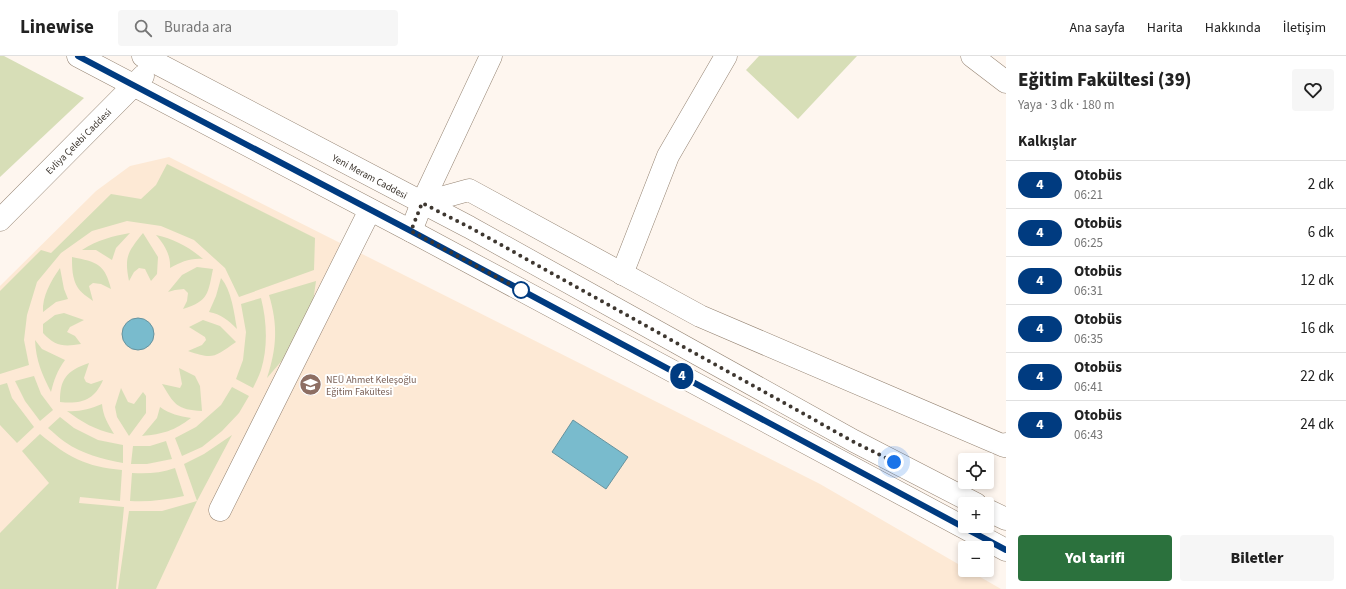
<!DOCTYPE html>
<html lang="tr">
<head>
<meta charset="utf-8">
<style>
  body { margin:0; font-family:"Source Sans 3",sans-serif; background:#f6f6f6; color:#222; height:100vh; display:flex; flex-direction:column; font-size:15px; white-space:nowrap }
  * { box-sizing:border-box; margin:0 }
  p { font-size:13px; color:#767676 }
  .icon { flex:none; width:22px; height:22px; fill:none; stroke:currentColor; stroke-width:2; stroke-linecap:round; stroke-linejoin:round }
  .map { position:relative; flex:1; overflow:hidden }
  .panel { display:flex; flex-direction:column; background:#fff; width:340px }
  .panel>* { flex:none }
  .badge { padding:0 8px; border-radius:13px; font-size:14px; line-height:26px }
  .buttons { position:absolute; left:958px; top:397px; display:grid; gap:8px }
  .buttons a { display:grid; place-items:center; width:36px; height:36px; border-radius:4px; background:#fff; box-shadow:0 2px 6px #0003; font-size:20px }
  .you { position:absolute; width:20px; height:20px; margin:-10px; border:3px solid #fff; border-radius:50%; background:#1a73e8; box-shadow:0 0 0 6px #1a73e833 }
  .map>.badge { position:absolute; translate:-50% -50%; box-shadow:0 0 0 2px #fff }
  h2 { padding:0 12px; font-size:15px; line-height:36px }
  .round { display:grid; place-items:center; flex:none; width:42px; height:42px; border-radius:4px; background:#f6f6f6 }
  .head { display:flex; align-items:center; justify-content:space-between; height:68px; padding:0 12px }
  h1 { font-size:19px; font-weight:800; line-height:30px }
  .cta { display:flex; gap:8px; margin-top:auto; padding:8px 12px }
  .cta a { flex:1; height:46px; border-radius:4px; background:#2b713d; color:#fff; font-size:16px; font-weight:800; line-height:46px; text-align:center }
  .cta a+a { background:#f6f6f6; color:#222 }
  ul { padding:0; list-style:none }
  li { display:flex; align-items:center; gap:12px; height:48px; padding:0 12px; border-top:1px solid #e0e0e0 }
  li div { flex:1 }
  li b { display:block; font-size:15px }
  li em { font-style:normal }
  li .badge { min-width:44px; font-weight:700; text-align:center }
  header { display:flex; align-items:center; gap:24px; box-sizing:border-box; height:56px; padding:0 20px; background:#fff; border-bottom:1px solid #e0e0e0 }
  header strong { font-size:19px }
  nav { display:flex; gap:22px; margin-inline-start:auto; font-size:14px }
  .search { width:280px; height:36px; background:#f6f6f6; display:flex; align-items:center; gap:10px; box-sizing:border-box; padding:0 14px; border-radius:4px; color:#767676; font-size:15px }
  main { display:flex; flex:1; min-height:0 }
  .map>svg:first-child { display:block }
</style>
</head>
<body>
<header>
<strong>Linewise</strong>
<div class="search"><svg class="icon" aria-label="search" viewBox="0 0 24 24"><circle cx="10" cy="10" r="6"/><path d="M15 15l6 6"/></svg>Burada ara</div>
<nav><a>Ana sayfa</a><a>Harita</a><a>Hakkında</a><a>İletişim</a></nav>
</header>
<main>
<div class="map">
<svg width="1006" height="533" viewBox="0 0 1006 533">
  <rect width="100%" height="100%" fill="#fef6ef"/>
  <path fill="#fde9d5" d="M169,101l651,327 145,84v2h3l33,19h-1001v-303l96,-95 34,-25z"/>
  <g fill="#d7deb7">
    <path d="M0,0h4l80,42 -84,79z"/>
    <path d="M759,0h98l-59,63 -52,-49z"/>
    <path d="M167,108l148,74 -1,32 -75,27 -14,-29 -31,-28 -33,-14 -34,-5 -35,10 -31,22 -24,29 -10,33 -3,25 5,25 -29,9v-83l41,-41 10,3 60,-59 30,5 15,-14z"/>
    <path d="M130,177l-14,15 -4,12 -16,-10h-14c15,-10 31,-14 48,-17z"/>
    <path d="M143,177l15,24 -1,17 -6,7 -6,-12 -6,-1 -5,4 -5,9c-5,-25 -1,-29 14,-48z"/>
    <path d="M156,179c18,4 33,12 47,24 -13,-1 -22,3 -33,9 1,-13 -6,-24 -14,-33z"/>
    <path d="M72,201c25,5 33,7 39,32l-10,-5 -8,-1 -4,3 4,15c-5,-4 -12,-8 -15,-13 -6,-9 -6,-21 -6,-31z"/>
    <path d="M197,211l16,2c-5,24 -4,32 -30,40l4,-8 1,-8 -4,-4 -9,1 -7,2 14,-17z"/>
    <path d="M60,212l4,21 4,10 -12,3 -13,10c-1,-16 8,-31 17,-44z"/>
    <path d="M221,222c11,13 13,35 16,51 -9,-9 -16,-15 -28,-17l7,-16z"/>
    <path d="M316,225l-3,21 -28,55 -18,21c10,-30 11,-53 2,-83z"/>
    <path d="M261,242c6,23 7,50 0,72 -2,6 -5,12 -8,18l-17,-9 7,-19 3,-28 -5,-28z"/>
    <path d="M64,257l20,7 -14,7 -3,5 8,4 6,8c-18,3 -26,2 -38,-11v-9l12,-9z"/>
    <path d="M203,264l17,6 16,16c-22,15 -22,18 -48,9l14,-6 4,-5 -1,-3 -16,-10z"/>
    <path d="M35,284l7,9 23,11c-8,11 -11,20 -14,32 -9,-18 -15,-31 -16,-52z"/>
    <path d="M89,307l-5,15 2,4 5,2 12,-4c-9,21 -22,24 -43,22 0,-23 6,-31 29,-39z"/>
    <path d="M179,312l16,8 5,10 2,25c-25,-1 -28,-7 -40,-27l18,4 2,-4z"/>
    <path d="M34,320l7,18 12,16 -13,11 -15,-20 -10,-20z"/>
    <path d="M7,327l5,15 22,29 -17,16 -17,-18v-40z"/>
    <path d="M232,331l17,9 -10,17 -17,18 -20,16 -20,9 -7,-18 21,-11 25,-22z"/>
    <path d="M121,332l7,14 6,2 9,-12 3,4v17l-17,23 -12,-19 -2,-10z"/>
    <path d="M102,348c1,12 6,20 12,30 -19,-4 -32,-12 -47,-23 12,1 23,-2 35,-7z"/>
    <path d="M160,351c10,7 19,9 31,11 -17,13 -28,16 -49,18l15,-18z"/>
    <path d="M60,361l14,11 24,12 25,5v18c-21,-4 -41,-9 -58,-21 -6,-4 -12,-10 -17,-14z"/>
    <path d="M40,378c28,23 46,33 82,36l-2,31 -40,-4 -1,6 45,4 -8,82h-116v-56l49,-50 -27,-32z"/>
    <path d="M232,379l-35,66 -41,88h-38l11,-78h33l35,-10 -13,-37 20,-10z"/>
    <path d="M166,385l6,18 -25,5h-16l2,-18h17z"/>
    <path d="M175,412l9,28c-19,4 -35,6 -54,5l2,-28c15,1 29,0 43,-5z"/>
  </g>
  <g fill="#79bbcd" stroke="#67939e">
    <circle cx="138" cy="278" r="16"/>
    <path d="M573,364l55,37 -22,32 -54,-37z"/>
  </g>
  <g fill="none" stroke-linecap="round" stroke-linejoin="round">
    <defs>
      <g id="street">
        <path d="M972,0l34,26"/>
        <path d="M422,147l47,-13 231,126 304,130 2,-2"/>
        <path d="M411,175l11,-28 69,-147"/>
        <path d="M622,218l46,-118 58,-100"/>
        <path d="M220,454l150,-300"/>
      </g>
      <g id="secondary">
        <path d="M78,0l333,175 595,319"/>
        <path d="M143,0l326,171 385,214 122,63"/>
        <path d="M0,164l143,-144"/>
        <path d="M987,454l19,9"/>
      </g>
    </defs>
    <use href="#street" stroke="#958473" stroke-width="23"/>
    <use href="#secondary" stroke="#958473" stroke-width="23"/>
    <use href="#street" stroke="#fff" stroke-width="22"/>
    <use href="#secondary" stroke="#fff" stroke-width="22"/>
  </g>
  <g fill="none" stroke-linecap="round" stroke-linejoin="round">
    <defs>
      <path id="line" d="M78,0l333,175 595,319"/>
    </defs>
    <use href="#line" stroke="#fff" stroke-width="9"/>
    <use href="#line" stroke="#003b80" stroke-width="6"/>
    <path stroke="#3e3730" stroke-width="4" stroke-dasharray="0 7.2" d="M521,234l-110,-59 11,-28 47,24 385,215 40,20"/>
  </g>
  <defs>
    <symbol id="university-disc" viewBox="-11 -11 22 22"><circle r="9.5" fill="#8d6e63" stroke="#fff"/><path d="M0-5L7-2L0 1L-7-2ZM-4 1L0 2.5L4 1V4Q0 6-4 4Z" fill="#fff"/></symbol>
  </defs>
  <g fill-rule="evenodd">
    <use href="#university-disc" x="298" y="316" width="25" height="25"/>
  </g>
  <circle fill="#fff" stroke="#003b80" stroke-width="2" cx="521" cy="234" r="8"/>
  <g text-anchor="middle" stroke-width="4" stroke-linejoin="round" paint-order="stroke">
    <g font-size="10" fill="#3e3730" stroke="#fff">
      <text transform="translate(78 85) rotate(-45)" y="4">Evliya Çelebi Caddesi</text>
      <text transform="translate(370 120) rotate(28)" y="4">Yeni Meram Caddesi</text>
    </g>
    <g font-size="10" fill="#785e54" stroke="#fff" text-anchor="start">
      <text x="326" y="327">NEÜ Ahmet Keleşoğlu<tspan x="326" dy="12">Eğitim Fakültesi</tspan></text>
    </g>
  </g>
</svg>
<div class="buttons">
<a><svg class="icon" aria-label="locate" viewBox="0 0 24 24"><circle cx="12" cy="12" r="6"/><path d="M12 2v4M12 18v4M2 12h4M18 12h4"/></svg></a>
<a>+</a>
<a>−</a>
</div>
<div class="you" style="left:894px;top:406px"></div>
<b class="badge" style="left:682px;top:320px;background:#003b80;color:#fff">4</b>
</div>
<section class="panel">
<div class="head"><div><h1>Eğitim Fakültesi (39)</h1><p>Yaya · 3 dk · 180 m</p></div><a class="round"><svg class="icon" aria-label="heart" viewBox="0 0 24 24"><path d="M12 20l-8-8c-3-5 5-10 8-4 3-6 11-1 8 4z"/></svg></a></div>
<h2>Kalkışlar</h2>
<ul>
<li><span class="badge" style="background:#003b80;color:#fff">4</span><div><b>Otobüs</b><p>06:21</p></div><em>2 dk</em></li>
<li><span class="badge" style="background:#003b80;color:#fff">4</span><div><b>Otobüs</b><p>06:25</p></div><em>6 dk</em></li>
<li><span class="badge" style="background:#003b80;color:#fff">4</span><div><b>Otobüs</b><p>06:31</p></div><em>12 dk</em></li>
<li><span class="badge" style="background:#003b80;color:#fff">4</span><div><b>Otobüs</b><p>06:35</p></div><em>16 dk</em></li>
<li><span class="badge" style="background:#003b80;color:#fff">4</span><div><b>Otobüs</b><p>06:41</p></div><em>22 dk</em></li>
<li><span class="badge" style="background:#003b80;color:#fff">4</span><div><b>Otobüs</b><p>06:43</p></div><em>24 dk</em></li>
</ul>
<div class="cta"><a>Yol tarifi</a><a>Biletler</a></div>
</section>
</main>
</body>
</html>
